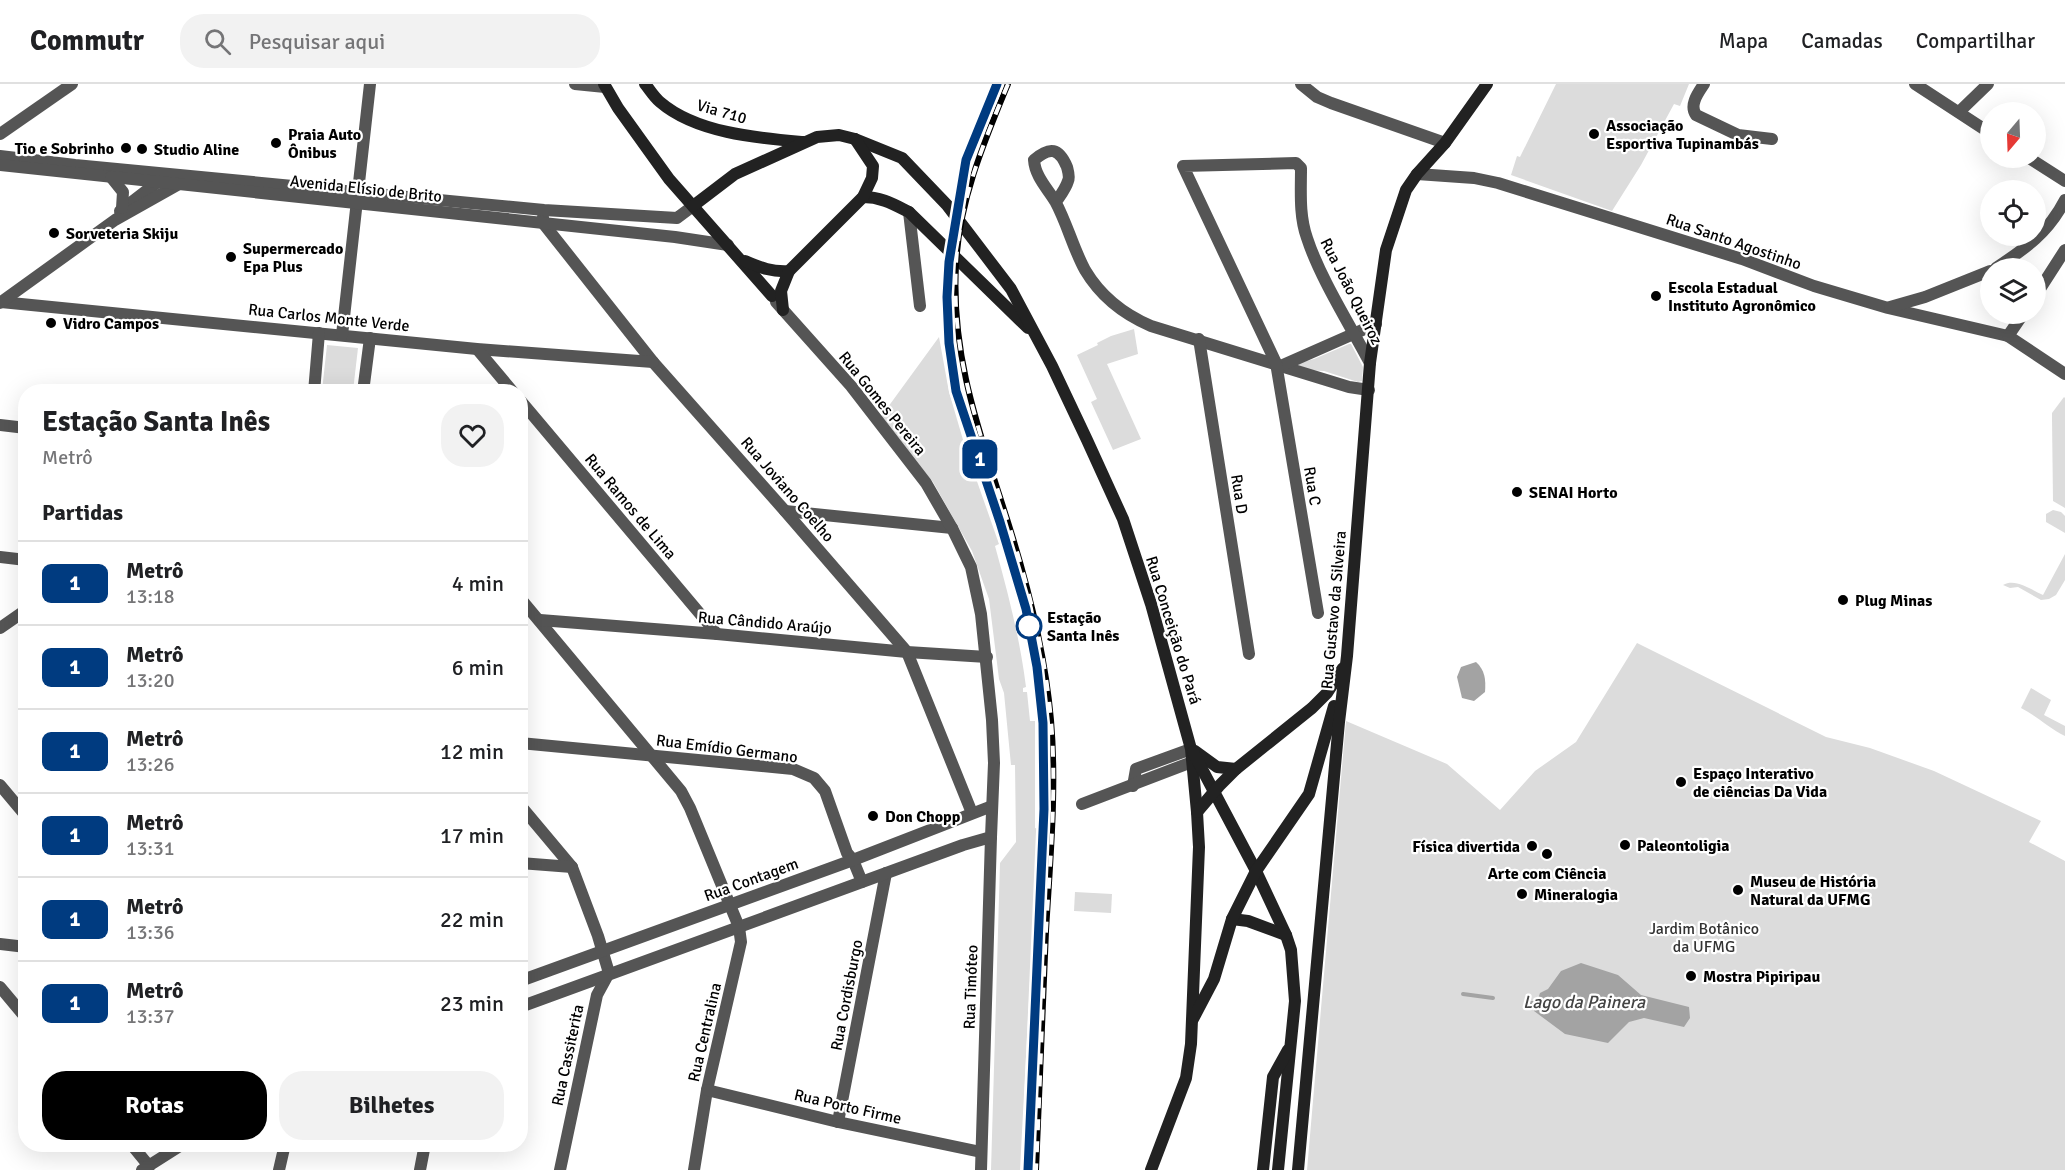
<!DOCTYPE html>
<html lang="pt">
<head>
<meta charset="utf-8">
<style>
  body { margin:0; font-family:Signika,sans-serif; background:#f2f2f2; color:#202124; height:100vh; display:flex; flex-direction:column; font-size:22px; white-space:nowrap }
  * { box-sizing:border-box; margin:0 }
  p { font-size:20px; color:#757577 }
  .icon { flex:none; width:33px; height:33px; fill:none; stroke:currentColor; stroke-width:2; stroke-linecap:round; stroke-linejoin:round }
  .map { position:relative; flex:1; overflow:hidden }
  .panel { position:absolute; left:18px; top:300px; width:510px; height:768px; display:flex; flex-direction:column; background:#fff; border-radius:24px; box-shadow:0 6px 24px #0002 }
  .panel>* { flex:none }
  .badge { padding:0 12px; border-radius:9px; font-size:21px; line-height:39px }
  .needle { width:39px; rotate:199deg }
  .controls { position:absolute; left:1980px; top:18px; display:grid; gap:12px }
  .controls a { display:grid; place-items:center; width:66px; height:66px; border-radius:50%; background:#fff; box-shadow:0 6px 24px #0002; font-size:30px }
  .map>.badge { position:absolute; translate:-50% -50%; box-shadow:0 0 0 3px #fff }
  h2 { padding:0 24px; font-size:22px; line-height:54px }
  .round { display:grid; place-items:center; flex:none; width:63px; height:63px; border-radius:24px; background:#f2f2f2 }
  .overview { display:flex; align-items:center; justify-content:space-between; height:102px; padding:0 24px }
  h1 { font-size:28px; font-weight:800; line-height:45px }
  .action { display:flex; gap:12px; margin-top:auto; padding:12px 24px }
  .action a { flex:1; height:69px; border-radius:24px; background:#000; color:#fff; font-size:24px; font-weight:800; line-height:69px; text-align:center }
  .action a+a { background:#f2f2f2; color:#202124 }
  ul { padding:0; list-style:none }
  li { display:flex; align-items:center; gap:18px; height:84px; padding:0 24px; border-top:2px solid #e0e0e0 }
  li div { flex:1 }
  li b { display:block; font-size:22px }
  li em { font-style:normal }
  li .badge { min-width:66px; font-weight:700; text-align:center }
  header { display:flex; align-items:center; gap:36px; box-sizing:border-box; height:84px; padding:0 30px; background:#fff; border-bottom:2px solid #e0e0e0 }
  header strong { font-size:28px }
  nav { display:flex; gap:33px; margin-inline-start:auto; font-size:21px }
  .search { width:420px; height:54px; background:#f2f2f2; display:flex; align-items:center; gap:15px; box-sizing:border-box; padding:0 21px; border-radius:24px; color:#757577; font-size:22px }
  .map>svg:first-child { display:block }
</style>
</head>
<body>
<header>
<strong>Commutr</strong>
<div class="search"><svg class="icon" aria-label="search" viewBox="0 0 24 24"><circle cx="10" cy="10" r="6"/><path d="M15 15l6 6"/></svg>Pesquisar aqui</div>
<nav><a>Mapa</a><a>Camadas</a><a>Compartilhar</a></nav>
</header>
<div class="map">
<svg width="2065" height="1086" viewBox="0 0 2065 1086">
  <rect width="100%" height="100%" fill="#fff"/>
  <g fill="#dcdcdc">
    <path d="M1556,0h133l-9,22 -6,-2 -33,61 -29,46 -101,-36 6,-19 3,1z"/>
    <path d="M1134,245l4,25 -31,10 34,75 -28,11 -22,-48 6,-3 -20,-44 21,-10 -1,-2 14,-7z"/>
    <path d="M939,253l10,55 17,58 33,94 -4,2c13,47 25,93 31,141l-3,1v4h4l3,29h5v107l3,1 -18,341h-29l9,-307 16,-21 -1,-77h-4l-7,-72 -5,-14 -10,-80 -17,-48 -39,-69 -53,-64z"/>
    <path d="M1349,260h2l12,23 -1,14 -4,1 -34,-11 -19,-1 -10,-6 19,-5z"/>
    <path d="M327,261l31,3 -5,43h-31z"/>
    <path d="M2064,313l1,1v110l-12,-7 -1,-82v-6z"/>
    <path d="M2053,426l8,2 4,4v17l-19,-11v-8z"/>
    <path d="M2065,470v26l-9,15 -7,4 -8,1 -23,-13 -8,1 -7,-3c13,-7 28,5 40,10z"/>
    <path d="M1637,559l189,94 44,11 64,23 107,50 -12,21 36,19v309h-758l39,-449 101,43 53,46 35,-39 41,-29z"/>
    <path d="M2031,604l20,12 -7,15 21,11v10c-16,-8 -28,-20 -44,-28z"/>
    <path d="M1075,808l37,2 -1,19 -37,-2z"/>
  </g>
  <g fill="#a3a3a3">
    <path d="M1476,578c9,8 10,18 9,30l-11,9 -12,-3 -5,-21 4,-10z"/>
    <path d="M1581,879l37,12 23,20 48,12 1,11 -6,9 -40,-9 -15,4 -21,21 -43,-9 -31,-23 6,-18 8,-4 13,-18z"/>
  </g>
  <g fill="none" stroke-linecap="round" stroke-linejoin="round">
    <g stroke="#a3a3a3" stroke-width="4">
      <path d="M1463,910l30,4"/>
      <path d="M1529,919h6"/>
    </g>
    <g stroke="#555" stroke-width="12">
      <path d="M575,0l30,3"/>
      <path d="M1301,0l16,13 14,6 114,40"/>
      <path d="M1704,0c-6,9 -15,21 -8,31l42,20 34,4"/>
      <path d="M1915,0l75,49"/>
      <path d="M1959,28l29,-28"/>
      <path d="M0,50l72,-50"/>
      <path d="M2029,74l36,23"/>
      <path d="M1417,90l57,4 24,5 244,76 72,27 74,22 120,28 57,38"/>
      <path d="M1056,118c4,-6 10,-14 12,-21 2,-4 0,-10 -1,-14 -8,-19 -17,-21 -33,-7 1,16 13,28 21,41 12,22 18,47 30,69 16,27 38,44 66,56l198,61 20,3"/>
      <path d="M120,127l43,-33"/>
      <path d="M909,128l11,94"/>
      <path d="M543,133v6l110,139 132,149 122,141 65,161"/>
      <path d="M1996,184c30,-20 52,-35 69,-68"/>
      <path d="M2036,211l29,-45"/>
      <path d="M1,218l476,47 176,13"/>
      <path d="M0,219l115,-83 64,-36"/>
      <path d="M1890,223l35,-10 65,-26"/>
      <path d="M342,251l28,-251"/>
      <path d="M2008,252l15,-22"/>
      <path d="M1199,255l50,315"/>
      <path d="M477,265l36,43"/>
      <path d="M1283,281l93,-41"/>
      <path d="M314,308l5,-59"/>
      <path d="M363,308l7,-54"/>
      <path d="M520,316l197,234"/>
      <path d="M0,341l26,3"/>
      <path d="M785,427l167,17"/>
      <path d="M0,473l26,3"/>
      <path d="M520,514l161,193 9,17 49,119 2,15 -34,148 -13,80"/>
      <path d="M1318,529l-42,-250 -93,-197 113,-3 5,5c0,23 -2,48 6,70 13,40 43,87 63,125"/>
      <path d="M540,536l177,14 190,18 80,5"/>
      <path d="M0,544l26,-18"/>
      <path d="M520,659l273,26 21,9 11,13 22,62 6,7 9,22"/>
      <path d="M0,701l26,31"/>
      <path d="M1133,702l3,-17 55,-20"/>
      <path d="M1082,720l110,-42"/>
      <path d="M520,721l52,62 26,69 11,37 -12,22 -37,175"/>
      <path d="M520,779l52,4"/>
      <path d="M0,860l26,3"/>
      <path d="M0,903l26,31"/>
      <path d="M707,1006l131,32 143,30"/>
      <path d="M838,1038l48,-249"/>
      <path d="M131,1060l18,22 -1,4"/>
      <path d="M279,1086l6,-26"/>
      <path d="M420,1086l5,-26"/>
      <path d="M981,1086l10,-333"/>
    </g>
    <g stroke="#555" stroke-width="12">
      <path d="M0,72l75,9 469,45 133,8 16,-12"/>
      <path d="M0,81l675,72 53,8"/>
      <path d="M111,93l12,15 -1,16"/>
      <path d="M520,897l333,-121 139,-54"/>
      <path d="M520,923l443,-162 28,-8 3,-74 -2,-43 -11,-106 -10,-47 -19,-39 -26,-45 -75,-97 -75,-84"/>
      <path d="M142,1086l41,-26"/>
    </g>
    <g stroke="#222" stroke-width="12">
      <path d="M604,0l14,24 51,71 103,117"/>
      <path d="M645,0c5,6 9,13 15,18 36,31 97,36 143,40"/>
      <path d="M863,113c18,0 30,7 46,15l119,116"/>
      <path d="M693,122l42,-32 82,-37 22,-2 16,4 47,19 45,47 64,84 41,77 35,74 36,79 28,85 40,145 6,63 2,35 -8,197 -5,34 -35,92"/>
      <path d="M745,177c16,7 27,11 44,10l74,-74 9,-19 1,-12 -18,-27"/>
      <path d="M783,226l-2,-19 8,-20"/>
      <path d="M1195,667l22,16 19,2"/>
      <path d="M1193,668l63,119 30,64 5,15 4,51 -17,169"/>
      <path d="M1197,728l22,-26 17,-17 76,-61 15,-15 16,-25"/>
      <path d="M1232,835l16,2 38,14"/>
      <path d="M1193,935l21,-40 18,-60 24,-48 53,-77 25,-88"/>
      <path d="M1263,1086l10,-93 15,-27"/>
      <path d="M1298,1086l41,-448 8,-66 23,-293 16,-113 20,-60 11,-16 28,-31 42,-59"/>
    </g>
    <defs>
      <g id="rail">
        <path d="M1008,0c-24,58 -49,117 -52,181 -5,93 24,168 51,254 21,66 38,132 44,201 6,70 -1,141 -5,211 -4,80 -6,159 -10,239"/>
        <path d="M960,110l6,-34 31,-76"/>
        <path d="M948,235l1,24 7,48 14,39"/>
      </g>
    </defs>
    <use href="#rail" stroke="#000" stroke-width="6"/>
    <use href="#rail" stroke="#fff" stroke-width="4" stroke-dasharray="11" stroke-linecap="butt"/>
  </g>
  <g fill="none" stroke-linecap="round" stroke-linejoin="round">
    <defs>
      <path id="line" d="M997,0l-31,76 -17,102 -2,35 2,46 7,48 44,131 26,87 11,58 6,56 1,86 -16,361"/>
    </defs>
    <use href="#line" stroke="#fff" stroke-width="14"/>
    <use href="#line" stroke="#003b80" stroke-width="9"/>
  </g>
  <g fill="#000" stroke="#fff" stroke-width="2">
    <circle cx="1594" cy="50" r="6"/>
    <circle cx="276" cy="59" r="6"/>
    <circle cx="126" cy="64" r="6"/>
    <circle cx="142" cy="65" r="6"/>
    <circle cx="54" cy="149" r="6"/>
    <circle cx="231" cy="173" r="6"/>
    <circle cx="1656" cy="212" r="6"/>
    <circle cx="51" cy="239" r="6"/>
    <circle cx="1517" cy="408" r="6"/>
    <circle cx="1843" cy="516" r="6"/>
    <circle cx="1681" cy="698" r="6"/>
    <circle cx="873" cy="732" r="6"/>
    <circle cx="1625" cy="761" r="6"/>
    <circle cx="1532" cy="762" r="6"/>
    <circle cx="1547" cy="770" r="6"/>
    <circle cx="1738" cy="806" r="6"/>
    <circle cx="1522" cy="810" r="6"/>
    <circle cx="1691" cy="892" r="6"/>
  </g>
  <circle fill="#fff" stroke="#003b80" stroke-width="3" cx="1029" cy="542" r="12"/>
  <g text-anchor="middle" stroke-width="4.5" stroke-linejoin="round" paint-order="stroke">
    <g font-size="16" fill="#000" stroke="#fff">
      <text transform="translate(722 27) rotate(16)" y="6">Via 710</text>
      <text transform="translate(366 104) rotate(6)" y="6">Avenida Elísio de Brito</text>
      <text transform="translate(1734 157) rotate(19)" y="6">Rua Santo Agostinho</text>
      <text transform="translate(1352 207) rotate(63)" y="6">Rua João Queiroz</text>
      <text transform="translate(329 233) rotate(6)" y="6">Rua Carlos Monte Verde</text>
      <text transform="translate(883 319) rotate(51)" y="6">Rua Gomes Pereira</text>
      <text transform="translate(1313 402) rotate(81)" y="6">Rua C</text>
      <text transform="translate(788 405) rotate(49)" y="6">Rua Joviano Coelho</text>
      <text transform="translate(1240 410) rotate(81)" y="6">Rua D</text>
      <text transform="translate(631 422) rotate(50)" y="6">Rua Ramos de Lima</text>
      <text transform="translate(1333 526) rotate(-85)" y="6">Rua Gustavo da Silveira</text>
      <text transform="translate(765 538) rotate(5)" y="6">Rua Cândido Araújo</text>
      <text transform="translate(1174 546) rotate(73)" y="6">Rua Conceição do Pará</text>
      <text transform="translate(727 664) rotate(7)" y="6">Rua Emídio Germano</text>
      <text transform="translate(751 795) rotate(-20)" y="6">Rua Contagem</text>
      <text transform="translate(970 903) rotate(-88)" y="6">Rua Timóteo</text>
      <text transform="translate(846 911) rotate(-79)" y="6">Rua Cordisburgo</text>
      <text transform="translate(704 948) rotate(-77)" y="6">Rua Centralina</text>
      <text transform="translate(567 971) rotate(-78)" y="6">Rua Cassiterita</text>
      <text transform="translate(848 1022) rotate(13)" y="6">Rua Porto Firme</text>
    </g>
    <g font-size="16" font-weight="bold" fill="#000" stroke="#fff" text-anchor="start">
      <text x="1606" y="47">Associação<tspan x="1606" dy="18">Esportiva Tupinambás</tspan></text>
      <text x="288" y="56">Praia Auto<tspan x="288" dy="18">Ônibus</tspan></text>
      <text x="114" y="70" text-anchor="end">Tio e Sobrinho</text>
      <text x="154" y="71">Studio Aline</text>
      <text x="66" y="155">Sorveteria Skiju</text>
      <text x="243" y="170">Supermercado<tspan x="243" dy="18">Epa Plus</tspan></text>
      <text x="1668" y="209">Escola Estadual<tspan x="1668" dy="18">Instituto Agronômico</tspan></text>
      <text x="63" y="245">Vidro Campos</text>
      <text x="1529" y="414">SENAI Horto</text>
      <text x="1855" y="522">Plug Minas</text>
      <text x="1693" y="695">Espaço Interativo<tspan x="1693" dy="18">de ciências Da Vida</tspan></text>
      <text x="885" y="738">Don Chopp</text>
      <text x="1637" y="767">Paleontoligia</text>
      <text x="1520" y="768" text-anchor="end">Física divertida</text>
      <text x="1547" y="795" text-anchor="middle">Arte com Ciência</text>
      <text x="1750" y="803">Museu de História<tspan x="1750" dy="18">Natural da UFMG</tspan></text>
      <text x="1534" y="816">Mineralogia</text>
      <text x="1703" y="898">Mostra Pipiripau</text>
    </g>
    <g font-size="16" font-weight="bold" fill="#000" stroke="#fff" text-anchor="start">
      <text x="1047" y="539">Estação<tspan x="1047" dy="18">Santa Inês</tspan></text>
    </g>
    <g font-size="16" fill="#333" stroke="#fff">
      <text x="1704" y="850">Jardim Botânico<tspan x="1704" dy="18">da UFMG</tspan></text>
    </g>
    <g font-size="18" font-style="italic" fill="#444" stroke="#fff">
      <text x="1584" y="924">Lago da Painera</text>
    </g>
  </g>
</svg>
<div class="controls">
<a><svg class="needle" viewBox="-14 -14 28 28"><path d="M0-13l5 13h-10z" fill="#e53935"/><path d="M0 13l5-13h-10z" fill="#757577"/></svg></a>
<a><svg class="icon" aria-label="locate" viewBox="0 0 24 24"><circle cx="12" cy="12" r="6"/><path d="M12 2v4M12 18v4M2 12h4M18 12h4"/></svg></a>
<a><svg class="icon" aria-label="layers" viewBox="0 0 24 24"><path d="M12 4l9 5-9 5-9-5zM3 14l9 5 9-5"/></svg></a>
</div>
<b class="badge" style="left:980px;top:375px;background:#003b80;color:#fff">1</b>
<section class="panel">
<div class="overview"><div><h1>Estação Santa Inês</h1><p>Metrô</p></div><a class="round"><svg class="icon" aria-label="heart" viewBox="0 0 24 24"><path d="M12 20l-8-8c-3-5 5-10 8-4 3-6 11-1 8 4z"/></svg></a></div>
<h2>Partidas</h2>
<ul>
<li><span class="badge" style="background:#003b80;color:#fff">1</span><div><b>Metrô</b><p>13:18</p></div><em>4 min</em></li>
<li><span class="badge" style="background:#003b80;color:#fff">1</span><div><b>Metrô</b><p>13:20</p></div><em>6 min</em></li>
<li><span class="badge" style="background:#003b80;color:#fff">1</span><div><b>Metrô</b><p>13:26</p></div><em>12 min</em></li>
<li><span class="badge" style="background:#003b80;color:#fff">1</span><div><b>Metrô</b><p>13:31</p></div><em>17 min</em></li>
<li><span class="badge" style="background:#003b80;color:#fff">1</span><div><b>Metrô</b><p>13:36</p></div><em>22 min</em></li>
<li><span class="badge" style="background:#003b80;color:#fff">1</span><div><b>Metrô</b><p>13:37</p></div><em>23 min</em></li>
</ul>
<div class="action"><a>Rotas</a><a>Bilhetes</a></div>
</section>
</div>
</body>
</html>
